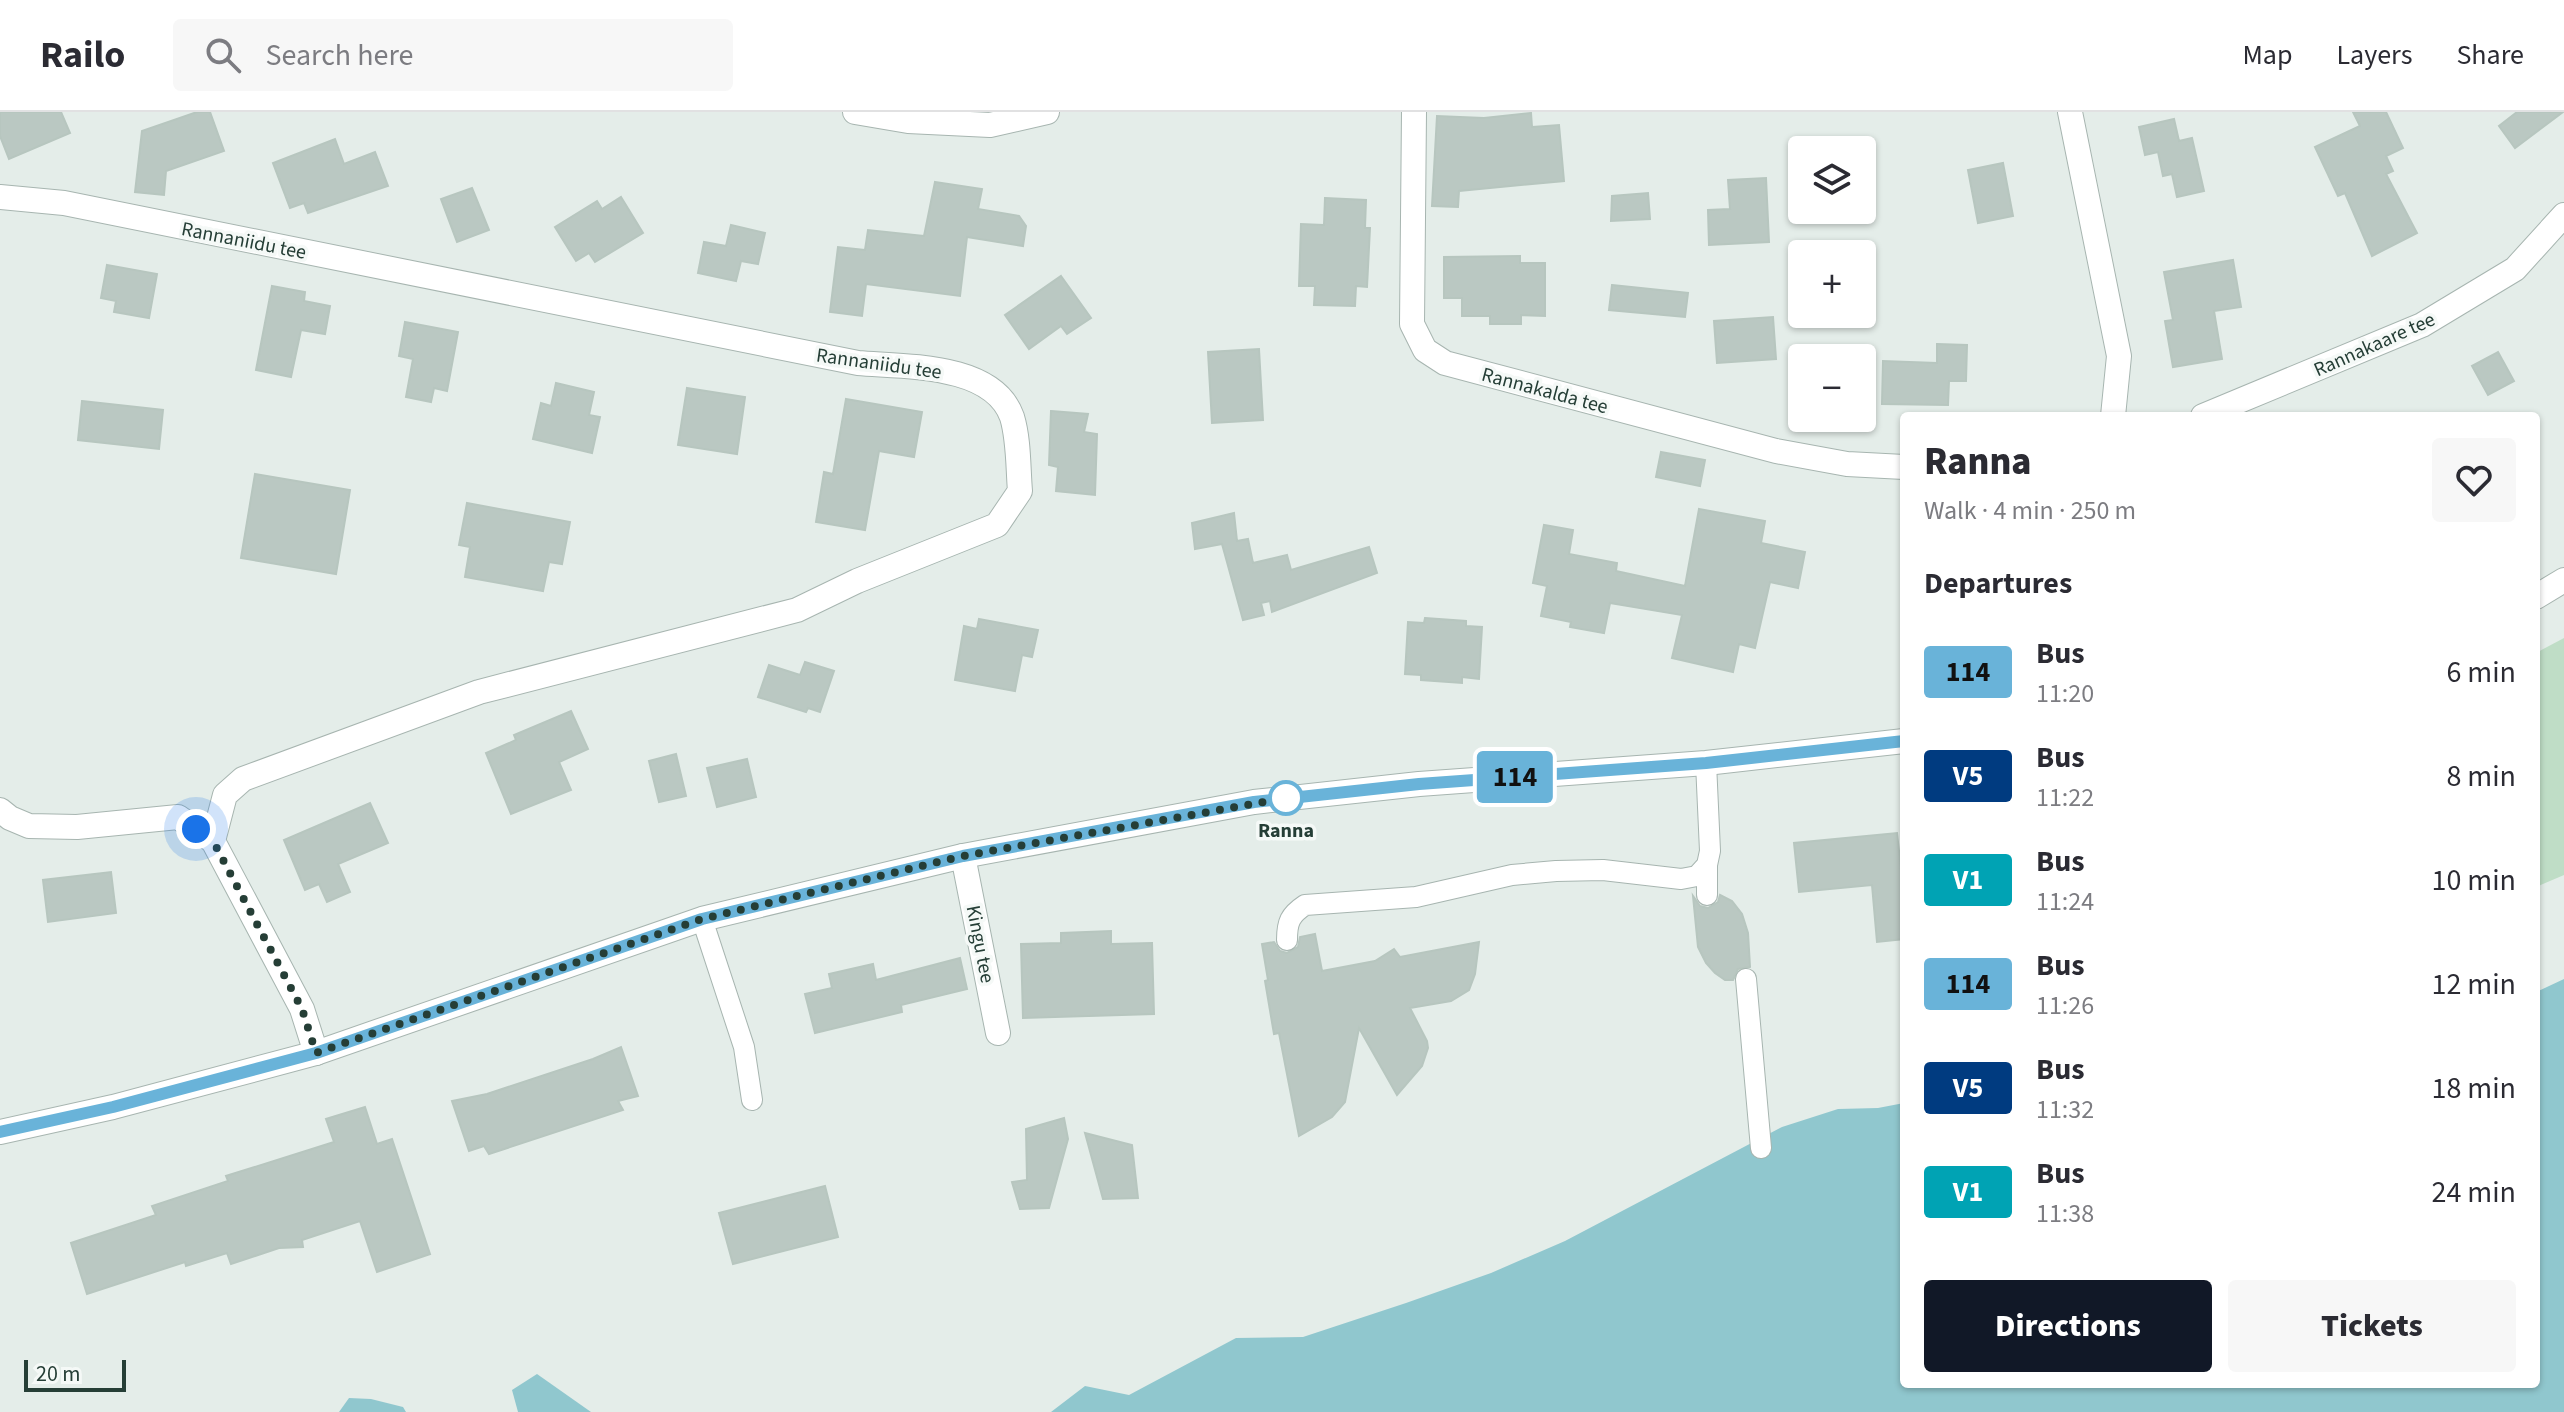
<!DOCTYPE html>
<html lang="en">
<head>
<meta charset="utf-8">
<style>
  body { margin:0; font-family:"Source Sans 3",sans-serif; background:#f7f7f7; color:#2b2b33; height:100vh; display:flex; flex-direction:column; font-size:30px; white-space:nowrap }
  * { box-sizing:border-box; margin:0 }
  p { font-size:26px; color:#7c7c81 }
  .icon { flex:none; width:44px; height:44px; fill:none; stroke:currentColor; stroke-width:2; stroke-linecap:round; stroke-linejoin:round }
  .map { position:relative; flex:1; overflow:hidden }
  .side { position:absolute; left:1900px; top:300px; width:640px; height:976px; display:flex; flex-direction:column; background:#fff; border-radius:8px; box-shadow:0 2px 6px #0004 }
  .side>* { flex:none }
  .badge { padding:0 16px; border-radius:6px; font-size:28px; line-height:52px }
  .tools { position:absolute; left:1788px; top:24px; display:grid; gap:16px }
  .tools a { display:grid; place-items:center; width:88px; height:88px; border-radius:8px; background:#fff; box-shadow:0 2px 6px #0004; font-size:40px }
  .scale { position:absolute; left:24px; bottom:20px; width:102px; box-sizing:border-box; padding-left:8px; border:4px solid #253e36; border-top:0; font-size:22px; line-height:28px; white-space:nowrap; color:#253e36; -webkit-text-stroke:6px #f5f9f7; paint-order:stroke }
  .you { position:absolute; width:40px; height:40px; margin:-20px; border:6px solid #fff; border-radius:50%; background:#1a73e8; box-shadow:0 0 0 12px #1a73e833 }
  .map>.badge { position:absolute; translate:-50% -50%; box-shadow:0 0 0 4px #fff }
  h2 { padding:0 24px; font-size:30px; line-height:72px }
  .round { display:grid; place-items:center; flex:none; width:84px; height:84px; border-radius:8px; background:#f7f7f7 }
  .headline { display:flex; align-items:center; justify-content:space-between; height:136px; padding:0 24px }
  h1 { font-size:38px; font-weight:800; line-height:60px }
  .button { display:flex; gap:16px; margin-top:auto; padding:16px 24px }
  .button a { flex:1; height:92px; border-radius:8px; background:#111827; color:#fff; font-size:32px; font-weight:800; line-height:92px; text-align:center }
  .button a+a { background:#f7f7f7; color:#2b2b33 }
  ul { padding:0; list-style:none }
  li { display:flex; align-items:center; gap:24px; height:104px; padding:0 24px }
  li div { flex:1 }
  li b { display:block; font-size:30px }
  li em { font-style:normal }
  li .badge { min-width:88px; font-weight:700; text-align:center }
  header { display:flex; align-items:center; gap:48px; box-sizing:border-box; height:112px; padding:0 40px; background:#fff; border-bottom:2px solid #e1e1e2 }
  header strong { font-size:38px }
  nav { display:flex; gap:44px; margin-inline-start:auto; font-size:28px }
  .search { width:560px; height:72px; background:#f7f7f7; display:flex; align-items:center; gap:20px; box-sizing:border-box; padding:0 28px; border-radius:8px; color:#7c7c81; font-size:30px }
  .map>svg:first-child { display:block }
</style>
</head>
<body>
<header>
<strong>Railo</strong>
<div class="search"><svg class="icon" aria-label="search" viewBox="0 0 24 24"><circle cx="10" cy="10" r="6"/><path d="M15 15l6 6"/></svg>Search here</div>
<nav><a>Map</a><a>Layers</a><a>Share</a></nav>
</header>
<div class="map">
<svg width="2564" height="1300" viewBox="0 0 2564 1300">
  <rect width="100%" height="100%" fill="#e4ede9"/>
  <path fill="#bfddc6" d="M2564,526v237l-28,12v-234z"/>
  <g fill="#90c7ce">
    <path d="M2564,867v433h-1513l34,-26 44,9 107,-57 67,-1 103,-34 85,-30 74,-32 217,-114 56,-18 40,-1 26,-5v281h632v-392z"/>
    <path d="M537,1262l54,38h-73l-6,-22z"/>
    <path d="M349,1286l22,1 32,8 3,5h-67z"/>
  </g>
  <g fill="#bac8c2" stroke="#b7c6bf" stroke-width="2">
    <path d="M0,0h61l9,21 -61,26 -9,-23z"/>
    <path d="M197,0h13l14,39 -58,20 -2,24 -29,-3 7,-61z"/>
    <path d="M2353,0h33l17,36 -17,8 7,15 -7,3 31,59 -45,23 -27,-63 -7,3 -23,-49 45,-21z"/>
    <path d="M2517,0h46l-48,36 -16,-22z"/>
    <path d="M1531,1l1,14 27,-2 5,56 -105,10 -1,16 -26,-1 5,-90 47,2z"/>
    <path d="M2174,7l5,22 13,-3 12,53 -27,6 -5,-23 -9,2 -5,-24 -13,3 -6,-28z"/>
    <path d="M335,27l9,25 31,-12 13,34 -80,27 -4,-10 -14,5 -17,-45z"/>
    <path d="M2003,51l10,53 -35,7 -10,-53z"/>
    <path d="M1766,66l3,64 -60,3 -1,-35 22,-1 -2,-29z"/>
    <path d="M935,70l47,7 -4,20 41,7 7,10 -3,20 -56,-9 -7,59 -94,-12 -4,32 -32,-4 8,-65 27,3 3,-20 56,6z"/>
    <path d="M472,76l17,42 -32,12 -16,-43z"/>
    <path d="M1648,81l2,26 -39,2 1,-25z"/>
    <path d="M621,85l22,36 -48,29 -6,-9 -13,8 -21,-34 42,-26 5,8z"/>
    <path d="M1325,86l41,2 -1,28h5l-3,59 -11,-1 -1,20 -41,-1 1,-19h-16l2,-62 23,1z"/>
    <path d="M731,113l34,8 -7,31 -17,-3 -5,20 -38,-8 6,-31 22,4z"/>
    <path d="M1520,144v7h25v53l-24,-1v9h-31v-8h-28v-18h-18v-41z"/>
    <path d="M2233,148l8,47 -27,4 8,48 -49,8 -8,-46 8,-1 -9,-48z"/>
    <path d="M107,153l50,9 -8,44 -35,-6 2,-11 -15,-3z"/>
    <path d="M1061,164l30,42 -24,16 -6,-8 -32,23 -24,-34z"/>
    <path d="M1612,173l76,8 -3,24 -76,-7z"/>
    <path d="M272,174l33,6 -1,9 26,5 -5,28 -24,-4 -10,47 -35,-7z"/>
    <path d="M1773,205l3,42 -59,4 -3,-42z"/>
    <path d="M405,210l53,10 -11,59 -13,-3 -3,14 -25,-5 7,-38 -14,-3z"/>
    <path d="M1937,232l30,1 -1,36h-17l-1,24 -66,-1 1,-43 54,2z"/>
    <path d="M1259,237l4,71 -51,3 -4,-71z"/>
    <path d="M2498,240l16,29 -26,14 -16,-29z"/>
    <path d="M556,271l38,9 -5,23 11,2 -8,36 -59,-14 8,-36 10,3z"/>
    <path d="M687,276l58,9 -8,57 -59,-9z"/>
    <path d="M846,287l76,13 -8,45 -35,-6 -14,79 -49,-8 8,-50 9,2z"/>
    <path d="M82,289l81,9 -4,39 -81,-9z"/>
    <path d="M1051,299l37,3 -4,18 13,2 -2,61 -39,-4 2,-24 -9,-2z"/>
    <path d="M1661,340l44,8 -5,26 -44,-9z"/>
    <path d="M255,362l95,16 -14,84 -95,-16z"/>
    <path d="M467,391l103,19 -8,42 -13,-2 -6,29 -78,-14 5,-30 -11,-2z"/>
    <path d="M1699,397l66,12 -4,22 44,9 -7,36 -28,-6 -15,66 -16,-4 -6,28 -61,-14 10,-43 -72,-12 -6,30 -34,-6 1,-5 -30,-6 6,-30 -14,-3 11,-58 29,5 -4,24 48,9 -1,8 69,15z"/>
    <path d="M1234,401l3,28 11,-2 5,24 34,-8 4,15 78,-23 8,26 -105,39 -2,-11 -9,2 3,12 -21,5 -21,-76 -27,5 -3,-26z"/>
    <path d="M1425,506l41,3v5l16,1 -3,52 -17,-2v6l-41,-3v-5l-16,-1 3,-52 16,1z"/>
    <path d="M979,507l59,11 -6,27 -10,-2 -7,36 -60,-11 9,-54 13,3z"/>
    <path d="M805,550l29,9 -14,41 -12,-4 -2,4 -48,-15 11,-32 31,10z"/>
    <path d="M571,599l17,38 -29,13 12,28 -60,24 -25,-61 30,-13 -2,-5z"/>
    <path d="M676,642l10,42 -27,6 -10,-41z"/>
    <path d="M747,647l9,38 -39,10 -10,-39z"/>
    <path d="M370,691l18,40 -50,21 12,28 -23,10 -8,-18 -14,6 -21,-50z"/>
    <path d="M1897,721l7,62v44l-27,3 -5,-57 -73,7 -5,-49z"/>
    <path d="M111,760l5,41 -68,9 -5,-42z"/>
    <path d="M1720,783l12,6 10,13 6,19 2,34 -12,2 -5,11h-8l-10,-7 -9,-10 -8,-16 -5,-51 7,10 8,2 10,-6z"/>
    <path d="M1111,819v13l41,-1 2,71 -131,4 -2,-74 40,-1v-10z"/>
    <path d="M1315,822l7,37 53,-10 19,-12 6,8 79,-15 -4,32 -6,16 -18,11 -41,7 17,33 1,7 -6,18 -25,29 -38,-67 -14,74 -13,15 -33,19 -20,-103 -5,1 -9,-53 3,-1 -6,-36 12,-2 6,9 7,2 11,-6 2,-10z"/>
    <path d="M960,846l7,31 -66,16 1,7 -87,21 -10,-39 27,-6 -3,-14 44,-10 3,16z"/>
    <path d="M621,935l17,49 -20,5 5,9 -134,44 -5,-8 -15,5 -17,-50 35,-7 106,-35z"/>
    <path d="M365,995l12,37 15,-5 38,115 -53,18 -17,-51 -58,19 1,7 -24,1 -48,16 -4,-11 -41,13 -1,-4 -98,32 -16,-51 85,-28 -4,-9 76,-25 -2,-5 108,-34 -8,-23z"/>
    <path d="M1064,1006l4,21 -19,69 -29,1 -8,-27 15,-2 -1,-51z"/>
    <path d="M1085,1021l47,12 6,53 -35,1z"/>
    <path d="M825,1074l13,51 -105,27 -14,-51z"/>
  </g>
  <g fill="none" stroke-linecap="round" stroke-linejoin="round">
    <defs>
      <g id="service">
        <path d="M1707,783v-30"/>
        <path d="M702,807l42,128 8,53"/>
        <path d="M1287,828c0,-18 3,-25 18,-35l111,-8 96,-22 44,-4 47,-1 78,9 16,-3 10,-11 3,-14 -4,-88"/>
        <path d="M1746,867l15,169"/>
      </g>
      <g id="minor">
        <path d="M855,0l53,9 82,4 57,-13"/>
        <path d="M1414,0l-2,212 13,26 20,13 331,88 71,13 57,3"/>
        <path d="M2070,0l49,244 -6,60"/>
        <path d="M0,85l64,6 794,160c46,4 135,0 154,54 7,23 6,51 8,74l-23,34 -140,56 -60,29 -318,82 -236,87 -18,16 -12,46"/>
        <path d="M2203,304l219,-91 93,-56 49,-54"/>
        <path d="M0,698l10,8 19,8 48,1 101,-10 35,24 89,168 14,44"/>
        <path d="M963,744l35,177"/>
      </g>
      <g id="tertiary">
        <path d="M2536,485l28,-17"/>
        <path d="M0,1020l113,-25 203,-54 386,-134 261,-63 291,-54 165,-18 287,-21 198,-22"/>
      </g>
    </defs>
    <use href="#service" stroke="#a7b5b0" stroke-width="22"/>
    <use href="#minor" stroke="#a7b5b0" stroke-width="26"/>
    <use href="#tertiary" stroke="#a7b5b0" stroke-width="26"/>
    <use href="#service" stroke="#fff" stroke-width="20"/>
    <use href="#minor" stroke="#fff" stroke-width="24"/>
    <use href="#tertiary" stroke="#fff" stroke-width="24"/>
  </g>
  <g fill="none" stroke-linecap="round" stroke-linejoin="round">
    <defs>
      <path id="line" d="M0,1020l113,-25 203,-54 386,-134 261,-63 291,-54 165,-18 287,-21 198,-22"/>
    </defs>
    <use href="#line" stroke="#fff" stroke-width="18"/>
    <use href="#line" stroke="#69b3d9" stroke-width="12"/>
    <path stroke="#253e36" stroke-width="8" stroke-dasharray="0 14.4" d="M196,717l17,12 89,168 14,44 386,-134 261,-63 323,-58"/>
  </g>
  <circle fill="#fff" stroke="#69b3d9" stroke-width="4" cx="1286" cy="686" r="16"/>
  <g text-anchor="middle" stroke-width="7" stroke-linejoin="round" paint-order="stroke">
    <g font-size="20" fill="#253e36" stroke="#f5f9f7">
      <text transform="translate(244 128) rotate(11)" y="7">Rannaniidu tee</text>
      <text transform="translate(2374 232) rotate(-24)" y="7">Rannakaare tee</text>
      <text transform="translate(879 251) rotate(8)" y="7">Rannaniidu tee</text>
      <text transform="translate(1545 278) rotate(15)" y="7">Rannakalda tee</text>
      <text transform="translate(981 832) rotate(79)" y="7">Kingu tee</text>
    </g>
    <g font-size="20" font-weight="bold" fill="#253e36" stroke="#f5f9f7">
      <text x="1286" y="725">Ranna</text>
    </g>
  </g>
</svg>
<div class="tools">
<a><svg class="icon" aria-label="layers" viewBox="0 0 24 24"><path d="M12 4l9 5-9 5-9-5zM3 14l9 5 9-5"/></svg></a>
<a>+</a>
<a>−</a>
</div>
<div class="scale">20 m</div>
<div class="you" style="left:196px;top:717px"></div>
<b class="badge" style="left:1515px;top:665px;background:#69b3d9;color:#111">114</b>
<section class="side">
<div class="headline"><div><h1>Ranna</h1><p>Walk · 4 min · 250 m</p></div><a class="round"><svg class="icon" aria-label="heart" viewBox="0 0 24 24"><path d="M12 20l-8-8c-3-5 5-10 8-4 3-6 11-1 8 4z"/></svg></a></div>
<h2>Departures</h2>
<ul>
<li><span class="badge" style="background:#69b3d9;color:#111">114</span><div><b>Bus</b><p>11:20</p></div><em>6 min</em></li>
<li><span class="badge" style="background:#003b80;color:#fff">V5</span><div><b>Bus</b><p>11:22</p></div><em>8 min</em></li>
<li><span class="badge" style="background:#00a3b4;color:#fff">V1</span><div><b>Bus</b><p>11:24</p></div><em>10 min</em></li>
<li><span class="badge" style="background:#69b3d9;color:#111">114</span><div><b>Bus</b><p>11:26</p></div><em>12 min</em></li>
<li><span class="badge" style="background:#003b80;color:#fff">V5</span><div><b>Bus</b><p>11:32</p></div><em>18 min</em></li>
<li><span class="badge" style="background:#00a3b4;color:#fff">V1</span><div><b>Bus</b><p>11:38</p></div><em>24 min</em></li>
</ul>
<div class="button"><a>Directions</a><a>Tickets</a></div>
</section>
</div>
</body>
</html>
